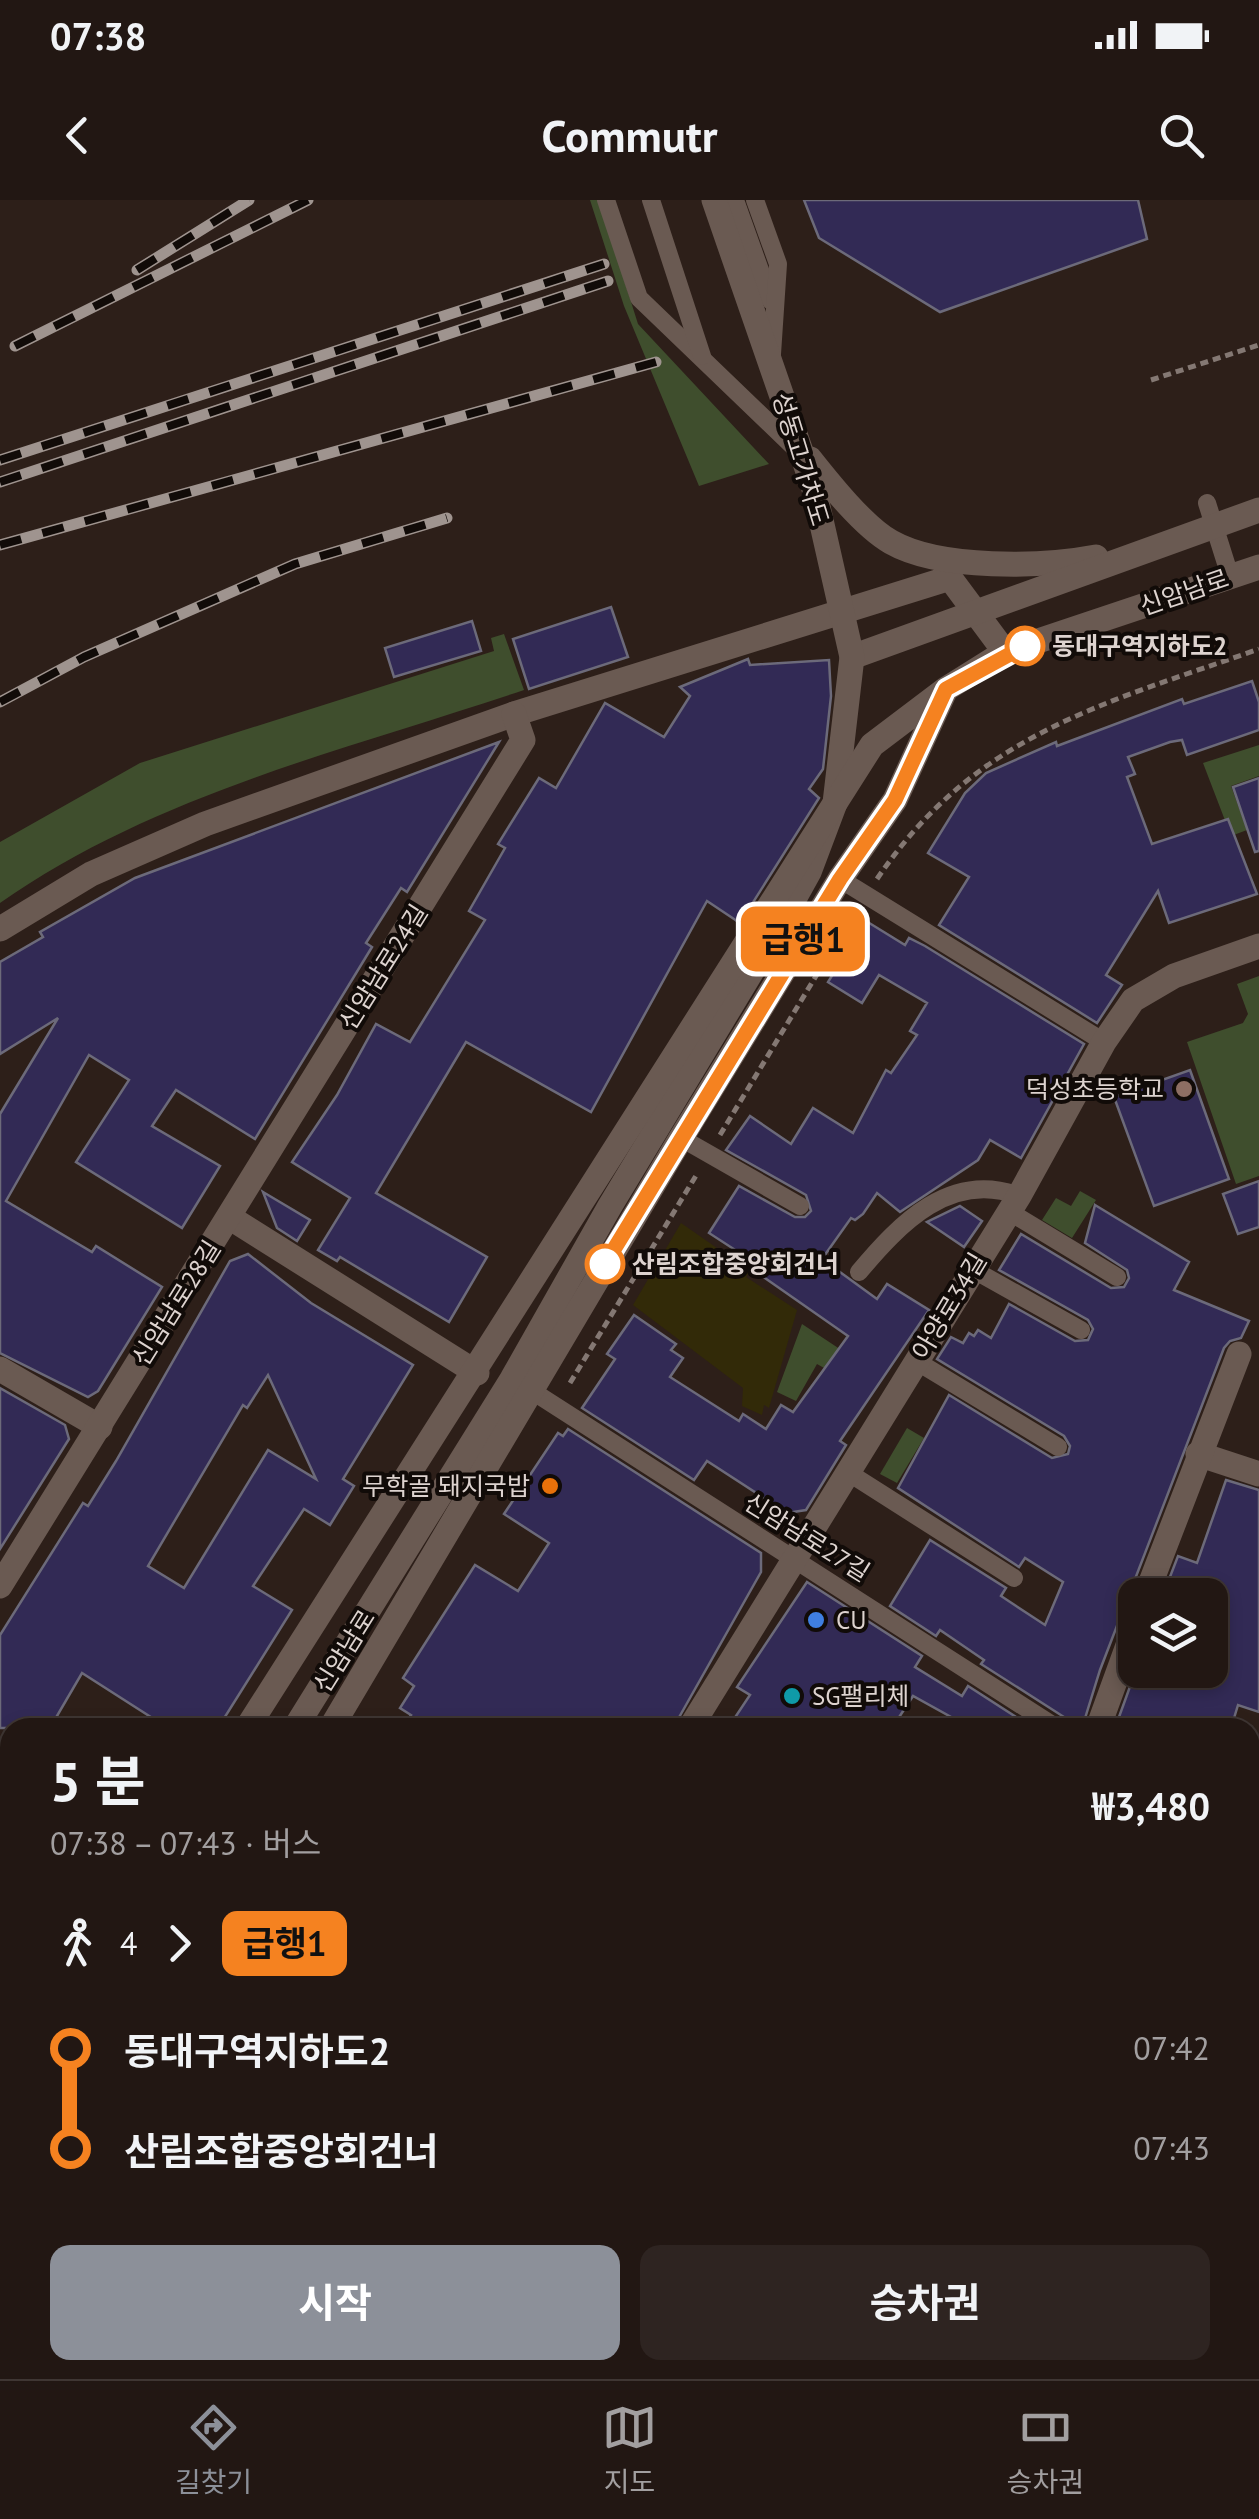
<!DOCTYPE html>
<html lang="ko">
<head>
<meta charset="utf-8">
<style>
  body { margin:0; font-family:"PT Sans","Noto Sans KR",sans-serif; background:#2e2421; color:#f1f3f6; height:100vh; display:flex; flex-direction:column; font-size:38px; white-space:nowrap }
  * { box-sizing:border-box; margin:0 }
  p { font-size:32px; color:#a29fa0 }
  .icon { flex:none; width:55px; height:55px; fill:none; stroke:currentColor; stroke-width:2; stroke-linecap:round; stroke-linejoin:round }
  .map { position:relative; flex:1; overflow:hidden }
  .details { position:absolute; left:0px; top:1518px; width:1260px; height:662px; display:flex; flex-direction:column; background:#221713; border-radius:30px 30px 0 0; box-shadow:0 5px 15px #0003,0 0 0 2px #3f3633 }
  .details>* { flex:none }
  .badge { padding:0 20px; border-radius:15px; font-size:35px; line-height:65px }
  .fabs { position:absolute; left:1118px; top:1378px; display:grid; gap:20px }
  .fabs a { display:grid; place-items:center; width:110px; height:110px; border-radius:20px; background:#221713; box-shadow:0 5px 15px #0003,0 0 0 2px #3f3633; font-size:50px }
  .map>.badge { position:absolute; translate:-50% -50%; box-shadow:0 0 0 5px #fff }
  .legs { display:flex; align-items:center; gap:15px; height:110px; padding:0 50px; font-size:32px }
  .legs p { margin-inline-start:auto }
  .head { display:flex; align-items:center; justify-content:space-between; height:170px; padding:0 50px }
  h1 { font-size:55px; font-weight:700; line-height:75px }
  .button { display:flex; gap:20px; margin-top:auto; padding:20px 50px }
  .button a { flex:1; height:115px; border-radius:20px; background:#8c9099; color:#fff; font-size:40px; font-weight:700; line-height:115px; text-align:center }
  .button a+a { background:#2e2421; color:#f1f3f6 }
  ul { padding:0 50px; list-style:none }
  li { display:flex; align-items:center; gap:35px; height:100px; font-size:38px }
  li i { display:grid; place-items:center; width:15px; height:100%; margin:0 12px; background:currentColor }
  li i::after { content:''; width:25px; height:25px; margin:-12px; border:8px solid; border-radius:50%; background:#221713 }
  li p { margin-inline-start:auto }
  li:first-child i { background:linear-gradient(#0000 50%,currentColor 0) }
  li:last-child i { background:linear-gradient(currentColor 50%,#0000 0) }
  .status { display:flex; justify-content:space-between; align-items:center; height:70px; padding:0 50px; background:#221713; direction:ltr }
  .status svg { height:28px; fill:currentColor }
  header { display:flex; justify-content:space-between; align-items:center; height:130px; padding:0 50px; background:#221713; font-size:45px; font-weight:700 }
  .menu { display:flex; justify-content:space-around; align-items:center; height:140px; border-top:2px solid #3f3633; background:#221713; font-size:28px; color:#a29fa0 }
  .menu a { display:grid; justify-items:center; gap:5px }
  .menu .selected { color:#8c9099 }
  .map>svg:first-child { display:block }
</style>
</head>
<body>
<div class="status"><b>07:38</b><svg viewBox="0 0 49 12"><path d="M0 12V9h3v3zM5 12V6h3v6zM10 12V3h3v9zM15 12V0h3v12zM26 1h20v11H26zM47 4h2v5h-2z"/></svg></div>
<header><svg class="icon" aria-label="back" viewBox="0 0 24 24"><path d="M15 5l-7 7 7 7"/></svg>Commutr<svg class="icon" aria-label="search" viewBox="0 0 24 24"><circle cx="10" cy="10" r="6"/><path d="M15 15l6 6"/></svg></header>
<div class="map">
<svg width="1259" height="2179" viewBox="0 0 1259 2179">
  <rect width="100%" height="100%" fill="#2d1f19"/>
  <g fill="#3f4e2d">
    <path d="M590,0h9l39,124 131,140 -70,22 -75,-180z"/>
    <path d="M504,434l20,56c-178,60 -369,104 -524,213v-61l140,-79 354,-112 -3,-13z"/>
    <path d="M1259,545v31l-28,10 16,44 -16,6 -28,-73z"/>
    <path d="M1259,776v200l-23,8 -49,-142 56,-19 5,-9 -11,-30z"/>
    <path d="M1080,991l16,9 -24,38 -30,-18 14,-22 15,8z"/>
    <path d="M802,1124l74,49 -11,18 -48,-27 -21,37 -19,-9z"/>
    <path d="M907,1228l17,10 -27,45 -17,-9z"/>
  </g>
  <path fill="#322a08" d="M681,1023l69,48 -4,6 51,33 -28,98 -5,-3 -2,10 -20,-9 1,-18 -110,-83z"/>
  <g fill="#322a55" stroke="#6c6a7a" stroke-width="2.5" fill-rule="evenodd">
    <path d="M804,0h334l9,39 -207,73 -121,-74z"/>
    <path d="M611,407l17,50 -99,32 -16,-50z"/>
    <path d="M472,421l9,30 -87,26 -9,-29z"/>
    <path d="M748,459l2,6 79,-5 2,36 -8,73 -14,20 10,9 -79,125 -33,-22 -116,211 -125,-70 -90,151 111,64 -38,65 -109,-65 -3,4 -19,-11 32,-52 -58,-36 45,-67 39,-71 34,18 75,-122 -16,-9 36,-63 -7,-4 41,-66 17,10 49,-85 59,34 26,-41 -10,-9z"/>
    <path d="M1252,481l7,21v28l-72,25 -5,-15 -12,2 -42,15 7,17 -8,3 25,67 76,-25 29,75 -88,29 -11,-32 -52,84 16,10 -25,38 -158,-98 30,-48 -41,-24 37,-60 21,-20 70,-31 1,4 125,-47 2,5z"/>
    <path d="M499,542l-92,150 -6,-4 -35,55 6,4 -117,192 -79,-49 -24,36 68,40 -38,62 -106,-66 53,-82 -40,-25 -83,146 86,51 4,-6 66,41 -64,104 -10,6 -88,-44v-239l58,-96 -58,36v-92l43,-25 -3,-5 95,-54z"/>
    <path d="M1259,578v73l-4,1 -22,-65z"/>
    <path d="M866,721l39,24 4,-7 16,8 159,98 -63,114 -31,-18 -12,20 -78,52 -23,-19 -14,21 -8,6 -4,-2 -29,41 55,40 10,-15 42,26 -89,131 6,4 -40,65 -19,3 -80,-52 -13,19 -112,-72 33,-49 -8,-5 27,-39 42,29 -5,6 12,8 -13,19 69,44 4,-7 23,15 15,-24 12,7 55,-76 -89,-62 4,-6 -54,-35 30,-47 56,31h10l6,-6 -5,-16 -80,-45 24,-34 41,28 22,-36 40,25 33,-63 5,3 26,-38 -7,-4 17,-28 -48,-28 -17,28 -34,-21z"/>
    <path d="M1190,870l39,109 -75,27 -40,-109z"/>
    <path d="M1259,981v46l-21,7 -15,-40z"/>
    <path d="M263,992l47,28 -13,21 -20,-13z"/>
    <path d="M1095,1005l94,57 -15,28 75,31 -8,17 -11,3 -6,7 -124,322 -18,58h-13l-5,-11 -83,-53 3,-4 -44,-30 -4,6 -46,-30 40,-66 76,48 -5,8 44,29 18,-43 -38,-24 -6,9 -121,-79 51,-93 103,63 16,-4 2,-8 -6,-10 -127,-77 14,-22 12,6 6,-10 5,3 4,-6 13,8 18,-34 66,37 13,-1 5,-11 -5,-9 -89,-50 22,-36 90,54 13,-1 5,-9 -2,-8 -42,-27z"/>
    <path d="M960,1006l22,15 -18,26 -37,-25z"/>
    <path d="M248,1054l63,49 102,62 -70,114 11,7 -24,39 -26,-16 -51,77 39,24 -74,118h-50l-86,-55 -32,55h-50v-93l83,-132 5,3 28,-45 114,-200zM268,1175l48,104 -48,-29 -84,138 -36,-22 95,-161 4,3z"/>
    <path d="M0,1188l65,37 4,14 -69,110z"/>
    <path d="M568,1229l193,124v19l-88,156h-271l9,-13 -11,-7 14,-22 -11,-8 72,-113 43,26 31,-48 -45,-29 54,-81 5,3z"/>
    <path d="M1226,1280l33,10v222l-21,-7 -7,23h-116l21,-58h74v-75h-47l15,-39 19,7z"/>
    <path d="M807,1382l115,74 -7,11 47,29 6,-10 65,42h-62l-58,-32 -21,32h-164l22,-33 -13,-8z"/>
  </g>
  <g fill="none" stroke-linecap="round" stroke-linejoin="round">
    <g stroke="#847873" stroke-width="5" stroke-dasharray="8 5" stroke-linecap="butt">
      <path d="M1151,180l108,-35"/>
      <path d="M877,679c98,-145 226,-175 382,-230"/>
      <path d="M720,935l134,-222"/>
      <path d="M570,1183l127,-209"/>
      <path d="M0,2083l10,-15"/>
    </g>
    <g stroke="#6a5a52" stroke-width="18">
      <path d="M606,0l33,98 159,153"/>
      <path d="M651,0l51,156"/>
      <path d="M735,0l36,101"/>
      <path d="M755,0l23,64 -6,90"/>
      <path d="M1207,303l23,73"/>
      <path d="M840,679l264,163"/>
      <path d="M681,938l119,68"/>
      <path d="M1008,1011l109,66"/>
      <path d="M972,1069l109,61"/>
      <path d="M859,1072c41,-49 92,-102 160,-76"/>
      <path d="M916,1161l142,86"/>
      <path d="M529,1189l528,339"/>
      <path d="M849,1273l165,105"/>
      <path d="M1250,1996l9,3"/>
      <path d="M1072,2170l32,9"/>
    </g>
    <g stroke="#6a5a52" stroke-width="25">
      <path d="M0,729l91,-55 114,-50 309,-110 436,-136 55,74"/>
      <path d="M229,1017l248,156"/>
      <path d="M0,1169l100,58"/>
      <path d="M1198,1254l61,20"/>
      <path d="M0,1386l523,-846 -9,-26"/>
      <path d="M1146,1395l93,-241"/>
      <path d="M690,1528l329,-532 85,-154 29,-42 41,-24 85,-30"/>
      <path d="M1098,1528l37,-102"/>
      <path d="M0,1625l10,6"/>
      <path d="M1250,1865l9,4"/>
      <path d="M289,2179l6,-9"/>
      <path d="M746,2179l6,-9"/>
      <path d="M1253,2179l6,-17"/>
    </g>
    <g stroke="#6a5a52" stroke-width="25">
      <path d="M810,259c19,24 54,68 81,83 49,28 152,25 205,15"/>
      <path d="M852,457l407,-147"/>
      <path d="M295,1528l217,-349 98,-173 168,-278 31,-56 26,-69 17,-146 -38,-168 -100,-289"/>
    </g>
    <g stroke="#6a5a52" stroke-width="25">
      <path d="M247,1528l625,-983 74,-56 59,-37 254,-85"/>
      <path d="M331,1528l350,-590 159,-259 55,-79 49,-107"/>
      <path d="M0,1999l10,-16"/>
    </g>
    <defs>
      <g id="rail">
        <path d="M137,70l112,-70"/>
        <path d="M15,146l293,-146"/>
        <path d="M0,260l604,-196"/>
        <path d="M0,282l608,-201"/>
        <path d="M0,345l656,-183"/>
        <path d="M0,502l84,-45 211,-93 152,-46"/>
      </g>
    </defs>
    <use href="#rail" stroke="#9f948f" stroke-width="11"/>
    <use href="#rail" stroke="#110b08" stroke-width="8" stroke-dasharray="22" stroke-linecap="butt"/>
  </g>
  <g fill="none" stroke-linecap="round" stroke-linejoin="round">
    <defs>
      <path id="line-1" d="M605,1064l235,-385 55,-79 51,-111 79,-43"/>
    </defs>
    <use href="#line-1" stroke="#fff" stroke-width="22"/>
    <use href="#line-1" stroke="#f58220" stroke-width="15"/>
  </g>
  <g fill="#fff" stroke="#f58220" stroke-width="5">
    <circle cx="1025" cy="446" r="18"/>
    <circle cx="605" cy="1064" r="18"/>
  </g>
  <circle fill="#8d6e63" stroke="#110b08" stroke-width="4" cx="1184" cy="889" r="10"/>
  <circle fill="#e8710a" stroke="#110b08" stroke-width="4" cx="550" cy="1286" r="10"/>
  <circle fill="#3f7fe0" stroke="#110b08" stroke-width="4" cx="816" cy="1420" r="10"/>
  <circle fill="#0f9aa8" stroke="#110b08" stroke-width="4" cx="792" cy="1496" r="10"/>
  <g text-anchor="middle" stroke-width="8" stroke-linejoin="round" paint-order="stroke">
    <g font-size="25" fill="#ddd3cf" stroke="#110b08">
      <text transform="translate(801 259) rotate(73)" y="9">성동고가차도</text>
      <text transform="translate(1184 392) rotate(-19)" y="9">신암남로</text>
      <text transform="translate(383 767) rotate(-58)" y="9">신암남로24길</text>
      <text transform="translate(176 1103) rotate(-58)" y="9">신암남로28길</text>
      <text transform="translate(949 1106) rotate(-59)" y="9">아양로34길</text>
      <text transform="translate(807 1337) rotate(32)" y="9">신암남로27길</text>
      <text transform="translate(344 1451) rotate(-58)" y="9">신암남로</text>
    </g>
    <g font-size="25" font-weight="bold" fill="#ddd3cf" stroke="#110b08" text-anchor="start">
      <text x="1052" y="455">동대구역지하도2</text>
      <text x="632" y="1073">산림조합중앙회건너</text>
    </g>
    <g font-size="25" fill="#ddd3cf" stroke="#110b08" text-anchor="end">
      <text x="1164" y="898">덕성초등학교</text>
      <text x="530" y="1295">무학골 돼지국밥</text>
      <text x="836" y="1429" text-anchor="start">CU</text>
      <text x="812" y="1505" text-anchor="start">SG팰리체</text>
    </g>
  </g>
</svg>
<div class="fabs">
<a><svg class="icon" aria-label="layers" viewBox="0 0 24 24"><path d="M12 4l9 5-9 5-9-5zM3 14l9 5 9-5"/></svg></a>
</div>
<b class="badge" style="left:803px;top:739px;background:#f58220;color:#111">급행1</b>
<section class="details">
<div class="head"><div><h1>5 분</h1><p>07:38 – 07:43 · 버스</p></div><b>₩3,480</b></div>
<div class="legs"><svg class="icon" aria-label="walk" viewBox="0 0 24 24"><circle cx="13" cy="4" r="2"/><path d="M13 8l-2 6 4 7M11 14l-3 7M7 12l3-4h3l4 4"/></svg>4<svg class="icon" aria-label="forward" viewBox="0 0 24 24"><path d="M9 5l7 7-7 7"/></svg><b class="badge" style="background:#f58220;color:#111">급행1</b></div>
<ul>
<li><i style="color:#f58220"></i><b>동대구역지하도2</b><p>07:42</p></li>
<li><i style="color:#f58220"></i><b>산림조합중앙회건너</b><p>07:43</p></li>
</ul>
<div class="button"><a>시작</a><a>승차권</a></div>
</section>
</div>
<nav class="menu">
<a class="selected"><svg class="icon" aria-label="directions" viewBox="0 0 24 24"><path d="M12 3l9 9-9 9-9-9zM9 14v-3h6M13 9l2 2-2 2"/></svg>길찾기</a>
<a><svg class="icon" aria-label="map" viewBox="0 0 24 24"><path d="M3 6l6-2 6 2 6-2v14l-6 2-6-2-6 2zM9 4v14M15 6v14"/></svg>지도</a>
<a><svg class="icon" aria-label="tickets" viewBox="0 0 24 24"><path d="M3 7h18v10H3zM15 7v10"/></svg>승차권</a>
</nav>
</body>
</html>
